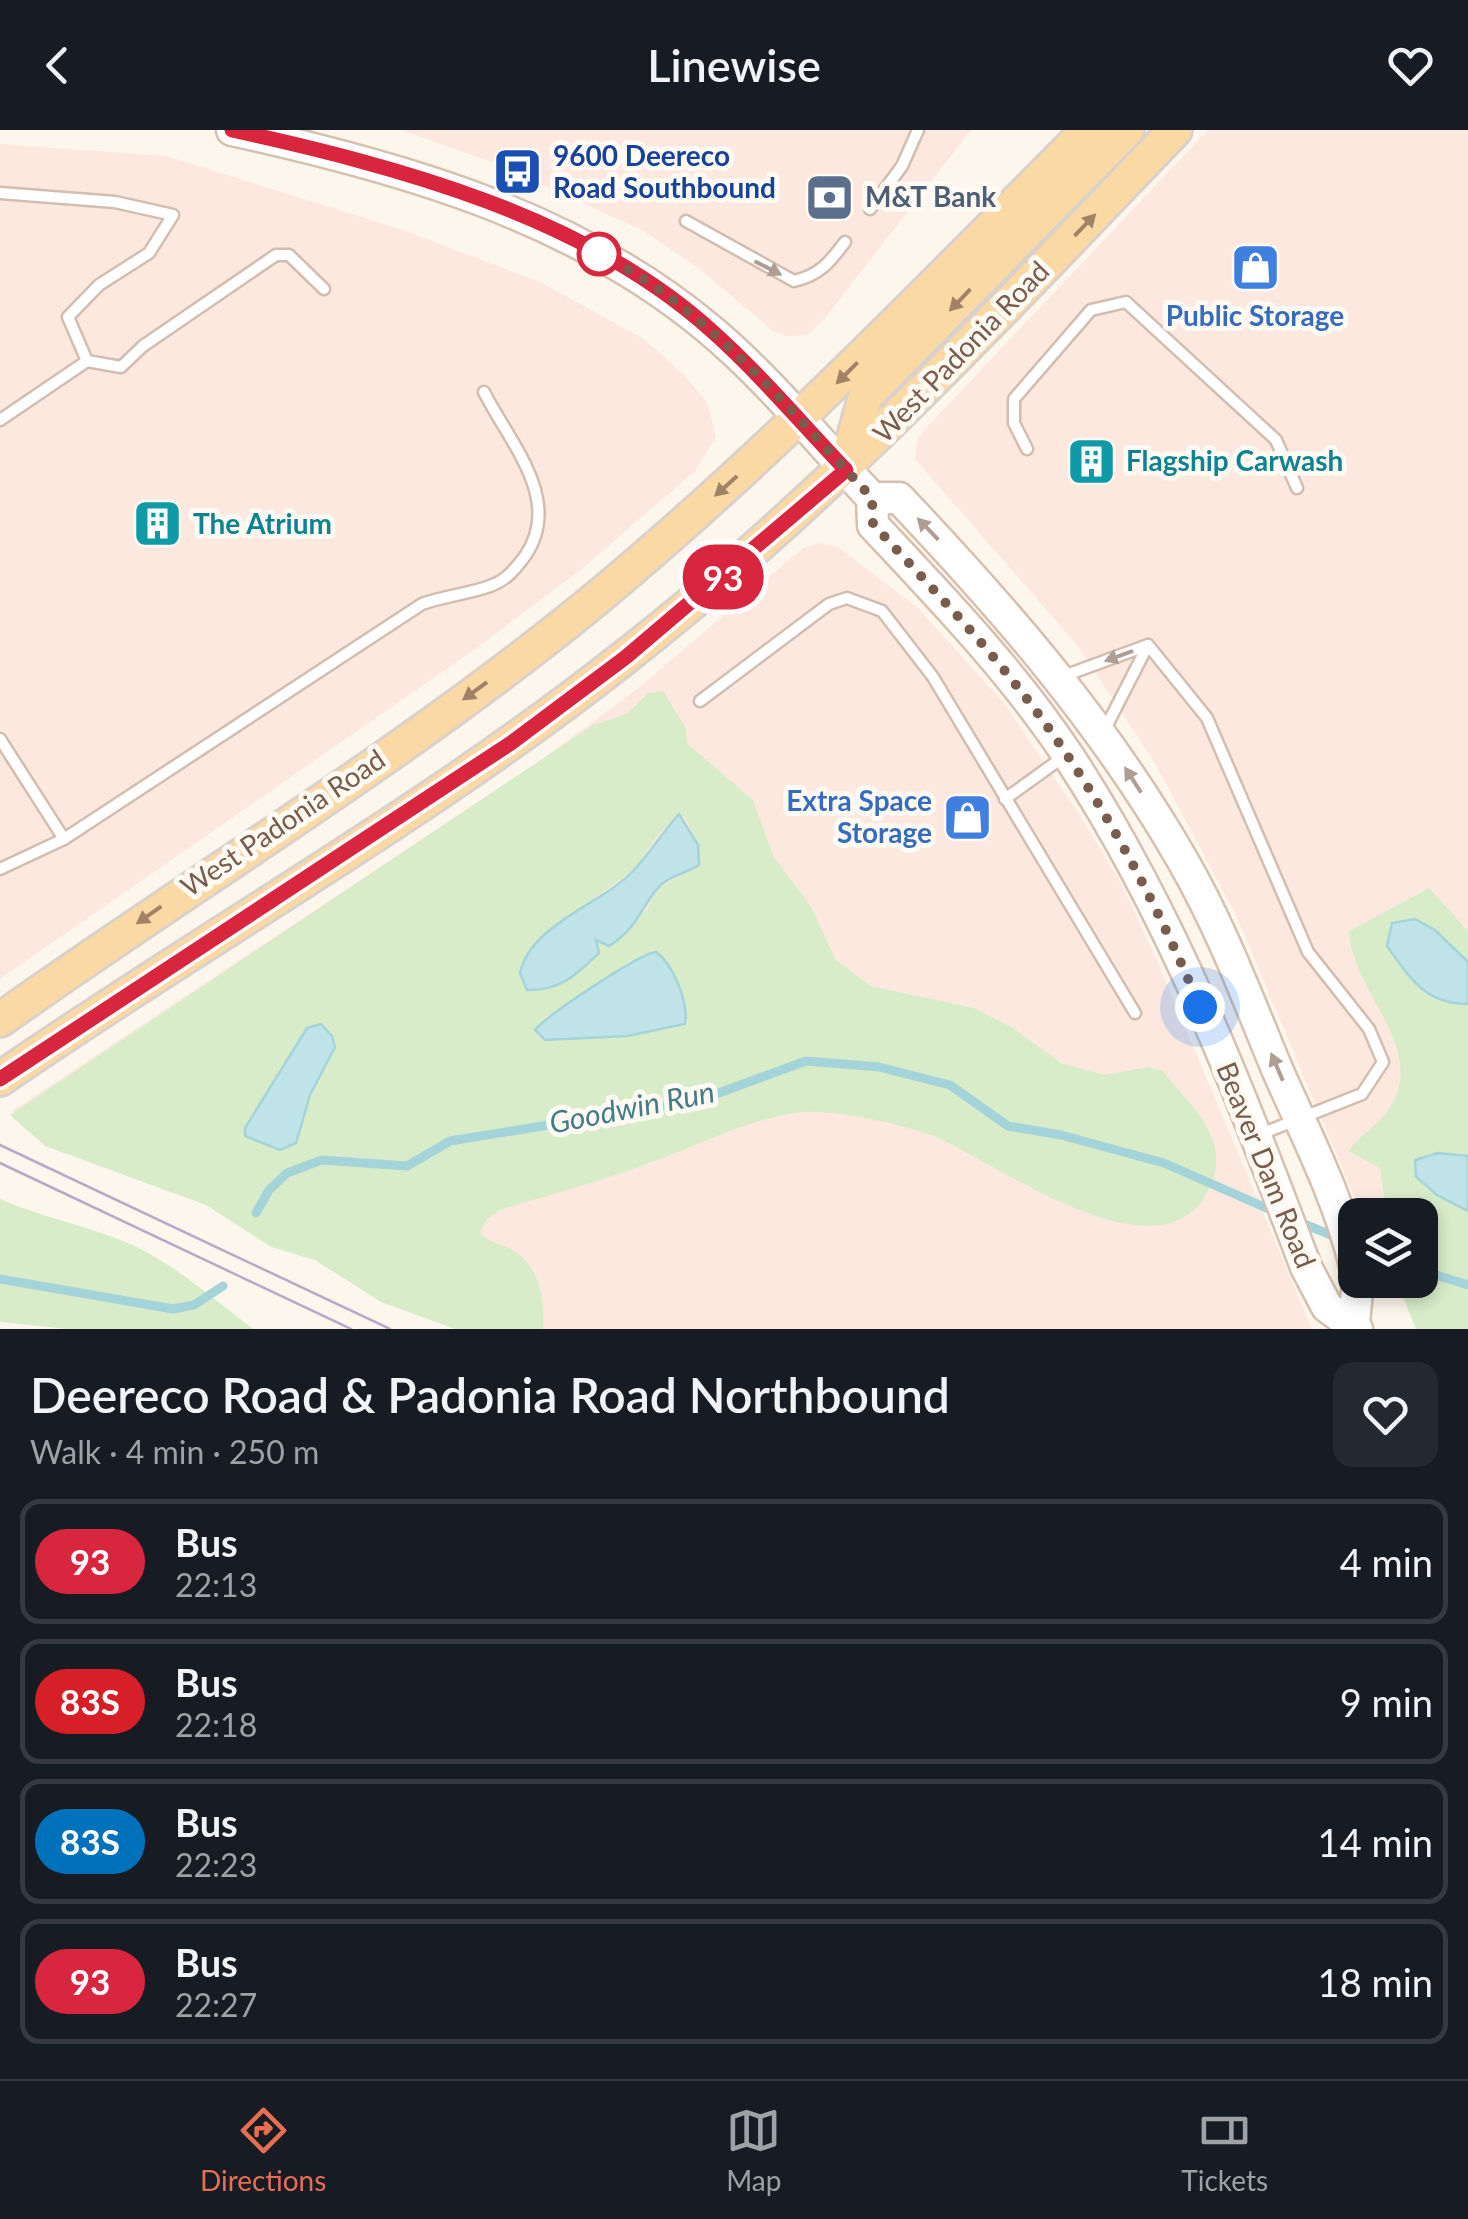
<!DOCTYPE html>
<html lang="en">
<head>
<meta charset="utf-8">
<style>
  body { margin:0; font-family:Lato,sans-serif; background:#242831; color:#f1f3f6; height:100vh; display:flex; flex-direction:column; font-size:38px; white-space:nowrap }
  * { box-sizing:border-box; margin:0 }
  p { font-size:32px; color:#9ea1a6 }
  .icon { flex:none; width:55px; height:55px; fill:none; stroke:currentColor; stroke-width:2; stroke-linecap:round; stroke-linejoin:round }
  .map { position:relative; height:1199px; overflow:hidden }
  .side { display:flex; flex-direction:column; background:#171b24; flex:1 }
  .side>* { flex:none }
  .badge { padding:0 20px; border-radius:32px; font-size:35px; line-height:65px }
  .buttons { position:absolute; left:1338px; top:1068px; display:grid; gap:20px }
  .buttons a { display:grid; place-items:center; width:100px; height:100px; border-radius:20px; background:#171b24; box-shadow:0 5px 15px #0003; font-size:50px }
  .you { position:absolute; width:50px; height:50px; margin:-25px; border:8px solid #fff; border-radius:50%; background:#1a73e8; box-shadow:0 0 0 15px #1a73e833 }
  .map>.badge { position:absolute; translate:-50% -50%; box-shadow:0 0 0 5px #fff }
  .round { display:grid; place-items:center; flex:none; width:105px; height:105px; border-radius:20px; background:#242831 }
  .headline { display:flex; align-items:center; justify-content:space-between; height:170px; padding:0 30px }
  h1 { font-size:48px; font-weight:600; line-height:75px }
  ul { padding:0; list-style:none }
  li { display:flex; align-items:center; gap:30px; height:125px; margin:0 20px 15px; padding:0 10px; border:5px solid #363941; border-radius:20px }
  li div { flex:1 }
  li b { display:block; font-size:38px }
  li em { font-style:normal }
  li .badge { min-width:110px; font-weight:700; text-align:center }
  header { display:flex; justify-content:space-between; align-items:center; height:130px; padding:0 30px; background:#171b24; font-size:45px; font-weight:600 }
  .tabs { display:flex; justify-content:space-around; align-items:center; height:140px; border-top:2px solid #363941; background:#171b24; font-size:28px; color:#9ea1a6 }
  .tabs a { display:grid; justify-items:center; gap:5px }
  .tabs .selected { color:#e76f51 }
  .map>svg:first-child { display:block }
</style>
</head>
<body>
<header><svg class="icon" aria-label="back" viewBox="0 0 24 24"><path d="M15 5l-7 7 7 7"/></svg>Linewise<svg class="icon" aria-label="heart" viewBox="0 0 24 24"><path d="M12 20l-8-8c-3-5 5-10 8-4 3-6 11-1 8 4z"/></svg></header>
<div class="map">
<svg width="1468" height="1199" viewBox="0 0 1468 1199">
  <rect width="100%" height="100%" fill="#fdf6ec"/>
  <g fill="#fde8e0">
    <path d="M401,0h570l-146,188 -17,17 -21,1 -14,-5 -76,-64 -55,-37 -148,-67z"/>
    <path d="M1208,0h260v1107l-48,-22h-13l-53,-19 -118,-281 -80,-150 -78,-119 -163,-187 2,-19 9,-12z"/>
    <path d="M0,14l166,12 234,73 140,53 104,57 38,34 25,29 9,35 -21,34 -116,100 -98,74 -481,334z"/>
    <path d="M818,413l20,4 80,61 86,95 75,111 43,71 33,71 157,373h-830l-470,-218 529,-351 96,-71 166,-141z"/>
  </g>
  <g fill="#d8ecc9" fill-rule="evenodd">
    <path d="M663,561l23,37 1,15 66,57 21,57 36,48 26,55 34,26 104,22 39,20 48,35 44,12 42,-8 15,3c31,39 73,70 45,123 -49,90 -211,-30 -271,-56 -28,-12 -103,-28 -133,-25 -53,6 -101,32 -151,50 -49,19 -101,32 -152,48l-13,9 -7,14c11,11 21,10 34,18 26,15 31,51 29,78h-88l-74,-27 -66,-42 -44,-13 -65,-42 -161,-59 -35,-31 583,-390 34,-11 21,-21zM679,685l6,2 13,28 -8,25 -34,20 -9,20 -51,31 -27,-25 66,-47 21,-32zM631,830l39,69 -126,-11 41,-22zM335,917l-25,48 -14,48 -10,6 -28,-41 12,-21z"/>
    <path d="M1429,758l39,43v225l-30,-3 -22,7v16l21,19 31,16v118h-52l-20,-49h24v-65h-33l-7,-47 -32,-17c12,-15 28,-25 39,-39 45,-62 -36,-119 -38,-181z"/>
    <path d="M0,1069c39,17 79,25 118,40 50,19 93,58 135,90h-186l-67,-7z"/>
  </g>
  <g fill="#bfe3e8" stroke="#a5d3da" stroke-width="2.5">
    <path d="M679,684l19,31 1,20c-14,9 -32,11 -43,25 -16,21 -22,41 -47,56l-13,-6 3,13c-23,22 -39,38 -72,37l-7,-17c11,-50 85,-70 115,-104 15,-17 28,-37 44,-55z"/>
    <path d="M1415,789l20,11 33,32v42c-43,0 -58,-26 -81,-58l5,-23z"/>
    <path d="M656,822c17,12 33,51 29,72l-58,12 -82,4 -10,-10c11,-14 105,-77 121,-78z"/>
    <path d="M321,894l11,12 3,11 -25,48 -14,48 -16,7 -35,-14v-8l62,-100z"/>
    <path d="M1438,1023l30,3v55l-31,-16 -21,-18 -1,-17z"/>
  </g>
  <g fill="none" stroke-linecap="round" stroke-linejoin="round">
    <g stroke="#a5d3da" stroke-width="9">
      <path d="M256,1083l13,-23 18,-17 35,-13 85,6 43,-25 247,-40 109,-40 73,6 71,18 58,41 53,9 103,28 114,50"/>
      <path d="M1297,1091l41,17"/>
      <path d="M1420,1140l48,15"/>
      <path d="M0,1149l173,30 21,-4 29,-19"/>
    </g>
    <defs>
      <g id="lane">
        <path d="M0,63l115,9 58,13 -24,38 -50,32 -31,32 19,44 34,6 22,-21 133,-91h13l35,34"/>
        <path d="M870,79l32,-43 16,-36"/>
        <path d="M686,91l108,60c26,-6 36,-19 51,-39"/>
        <path d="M0,290l87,-59"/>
        <path d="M1027,319l-13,-26v-24l77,-89 35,-8 150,138 21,48"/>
        <path d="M1148,515l59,73 101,234 61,77 14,33 -21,32 -101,40"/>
        <path d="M1061,547l87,-32 -45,88"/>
        <path d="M700,571l129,-97 18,-6 35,13 51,66 202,336"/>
        <path d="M0,609l64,100 358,-235c22,-8 46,-10 68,-18 17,-6 25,-17 35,-30 39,-56 -16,-114 -41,-164"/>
        <path d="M1005,669l61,-44"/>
        <path d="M0,739l64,-30"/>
      </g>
      <g id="secondary">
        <path d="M232,0c169,37 342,86 477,199 59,49 110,113 163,169l1,27c69,74 140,147 196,232 103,157 171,335 237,510l21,40 30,22"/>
        <path d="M872,368h27c108,114 206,227 284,363 38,66 65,138 94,208 28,64 62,129 78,197"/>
        <path d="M1354,1193l4,-43"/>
      </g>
      <g id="primary">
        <path d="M846,336l19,-69 262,-267"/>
        <path d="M0,890c196,-139 405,-265 591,-417 177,-146 336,-311 497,-473"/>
        <path d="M0,949c207,-143 428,-266 625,-422 201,-157 374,-343 550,-527"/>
      </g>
    </defs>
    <use href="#lane" stroke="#d1beb0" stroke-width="15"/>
    <use href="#secondary" stroke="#d6c0b0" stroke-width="35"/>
    <use href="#primary" stroke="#dad1cd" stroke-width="38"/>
    <use href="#lane" stroke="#fff" stroke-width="10"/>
    <use href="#secondary" stroke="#fff" stroke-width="30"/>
    <use href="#primary" stroke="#fbd9a5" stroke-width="32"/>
    <g stroke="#b9a8c9" stroke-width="2.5">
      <path d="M0,1015l390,184"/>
      <path d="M0,1033l351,166"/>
    </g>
  </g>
  <defs><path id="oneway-solid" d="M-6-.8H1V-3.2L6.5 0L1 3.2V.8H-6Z" transform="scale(2.5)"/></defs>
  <g fill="#a18267">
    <use href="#oneway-solid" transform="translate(1085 95) rotate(-46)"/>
    <use href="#oneway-solid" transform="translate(960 170) rotate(134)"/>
    <use href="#oneway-solid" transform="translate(847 243) rotate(135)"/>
    <use href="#oneway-solid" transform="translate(726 356) rotate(138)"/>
    <use href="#oneway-solid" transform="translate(475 561) rotate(144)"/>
    <use href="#oneway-solid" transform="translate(149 785) rotate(145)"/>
  </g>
  <g fill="#af9d94">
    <use href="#oneway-solid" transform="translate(768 138) rotate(27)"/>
    <use href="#oneway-solid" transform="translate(928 399) rotate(-134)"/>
    <use href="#oneway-solid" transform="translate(1119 526) rotate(160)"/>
    <use href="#oneway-solid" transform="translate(1133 650) rotate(-123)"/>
    <use href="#oneway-solid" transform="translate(1277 937) rotate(-113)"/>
  </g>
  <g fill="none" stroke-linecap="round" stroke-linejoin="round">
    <defs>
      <path id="line" d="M0,949l511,-336 115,-86 220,-187c-44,-46 -86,-96 -133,-138 -127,-116 -317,-166 -481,-202"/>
    </defs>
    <use href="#line" stroke="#fff" stroke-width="22"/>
    <use href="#line" stroke="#d7263d" stroke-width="15"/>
    <path stroke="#7a5c4d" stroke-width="10" stroke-dasharray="0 18" d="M599,124l-9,-5c114,54 197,158 282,249l1,26c50,55 102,108 147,166 75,96 133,204 180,317"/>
  </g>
  <defs>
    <symbol id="bus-square" viewBox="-11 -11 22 22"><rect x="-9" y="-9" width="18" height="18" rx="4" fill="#1a4fb4" stroke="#fffaf3"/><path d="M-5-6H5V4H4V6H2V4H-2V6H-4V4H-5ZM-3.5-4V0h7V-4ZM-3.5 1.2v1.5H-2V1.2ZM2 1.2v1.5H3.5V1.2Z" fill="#fff"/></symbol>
    <symbol id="bank-square" viewBox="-11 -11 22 22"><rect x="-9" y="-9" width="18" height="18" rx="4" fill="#5c6f8a" stroke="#fffaf3"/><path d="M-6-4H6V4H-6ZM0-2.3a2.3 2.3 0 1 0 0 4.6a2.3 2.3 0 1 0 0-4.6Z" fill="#fff"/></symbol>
    <symbol id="shop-square" viewBox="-11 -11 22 22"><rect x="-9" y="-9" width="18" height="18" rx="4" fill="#3f7fe0" stroke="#fffaf3"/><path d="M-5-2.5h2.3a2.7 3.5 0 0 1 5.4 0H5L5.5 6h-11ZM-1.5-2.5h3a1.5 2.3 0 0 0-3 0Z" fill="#fff"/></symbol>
    <symbol id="building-square" viewBox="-11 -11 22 22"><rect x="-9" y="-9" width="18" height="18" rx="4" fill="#0f9aa8" stroke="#fffaf3"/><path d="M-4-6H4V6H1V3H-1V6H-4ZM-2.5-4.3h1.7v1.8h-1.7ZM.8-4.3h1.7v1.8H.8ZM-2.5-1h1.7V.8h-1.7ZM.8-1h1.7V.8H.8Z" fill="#fff"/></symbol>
  </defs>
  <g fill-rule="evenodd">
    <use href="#bus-square" x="490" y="14" width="55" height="55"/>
    <use href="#bank-square" x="802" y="40" width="55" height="55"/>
    <use href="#shop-square" x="1228" y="110" width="55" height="55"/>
    <use href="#building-square" x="1064" y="304" width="55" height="55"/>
    <use href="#building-square" x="130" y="366" width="55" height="55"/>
    <use href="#shop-square" x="940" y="660" width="55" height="55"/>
  </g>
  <circle fill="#fff" stroke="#d7263d" stroke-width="5" cx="599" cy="124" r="20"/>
  <g text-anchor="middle" stroke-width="10" stroke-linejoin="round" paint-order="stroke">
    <g font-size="28" font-weight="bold" fill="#164399" stroke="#fffaf3" text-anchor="start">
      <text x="553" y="36">9600 Deereco<tspan x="553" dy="32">Road Southbound</tspan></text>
    </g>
    <g font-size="28" font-weight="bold" fill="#4e5e75" stroke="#fffaf3" text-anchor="start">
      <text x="865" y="77">M&amp;T Bank</text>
    </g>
    <g font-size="28" font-weight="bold" fill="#366cbe" stroke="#fffaf3">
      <text x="1255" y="196">Public Storage</text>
      <text x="932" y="681" text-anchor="end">Extra Space<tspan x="932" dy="32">Storage</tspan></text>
    </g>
    <g font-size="28" fill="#7a5c4d" stroke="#fffaf3">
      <text transform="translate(961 222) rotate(-46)" y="10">West Padonia Road</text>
      <text transform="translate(283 693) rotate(-34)" y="10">West Padonia Road</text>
      <text transform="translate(1266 1035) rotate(68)" y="10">Beaver Dam Road</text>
    </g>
    <g font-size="28" font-weight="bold" fill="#0d838f" stroke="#fffaf3" text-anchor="start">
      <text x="1126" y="341">Flagship Carwash</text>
      <text x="193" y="404">The Atrium</text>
    </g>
    <g font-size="30" font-style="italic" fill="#437c86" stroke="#fffaf3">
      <text transform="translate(632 978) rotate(-11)" y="10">Goodwin Run</text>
    </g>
  </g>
</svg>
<div class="buttons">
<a><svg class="icon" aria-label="layers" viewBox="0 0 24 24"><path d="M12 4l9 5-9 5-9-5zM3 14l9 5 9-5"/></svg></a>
</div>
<div class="you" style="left:1200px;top:877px"></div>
<b class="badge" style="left:723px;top:447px;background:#d7263d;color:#fff">93</b>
</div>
<section class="side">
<div class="headline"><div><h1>Deereco Road &amp; Padonia Road Northbound</h1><p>Walk · 4 min · 250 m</p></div><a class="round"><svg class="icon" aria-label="heart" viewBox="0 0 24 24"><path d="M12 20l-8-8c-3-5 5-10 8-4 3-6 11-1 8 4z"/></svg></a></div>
<ul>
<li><span class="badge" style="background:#d7263d;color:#fff">93</span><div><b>Bus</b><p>22:13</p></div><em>4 min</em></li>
<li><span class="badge" style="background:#d61f26;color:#fff">83S</span><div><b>Bus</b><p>22:18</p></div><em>9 min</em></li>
<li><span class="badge" style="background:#0072bc;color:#fff">83S</span><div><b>Bus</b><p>22:23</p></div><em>14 min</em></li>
<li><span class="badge" style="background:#d7263d;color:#fff">93</span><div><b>Bus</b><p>22:27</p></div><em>18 min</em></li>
</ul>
</section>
<nav class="tabs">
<a class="selected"><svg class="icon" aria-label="directions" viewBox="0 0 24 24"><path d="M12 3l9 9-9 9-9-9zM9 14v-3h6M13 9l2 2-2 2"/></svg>Directions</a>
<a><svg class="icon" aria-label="map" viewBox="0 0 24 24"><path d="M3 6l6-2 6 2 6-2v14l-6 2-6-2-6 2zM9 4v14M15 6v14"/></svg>Map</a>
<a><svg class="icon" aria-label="tickets" viewBox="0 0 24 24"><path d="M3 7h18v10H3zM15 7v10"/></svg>Tickets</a>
</nav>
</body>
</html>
